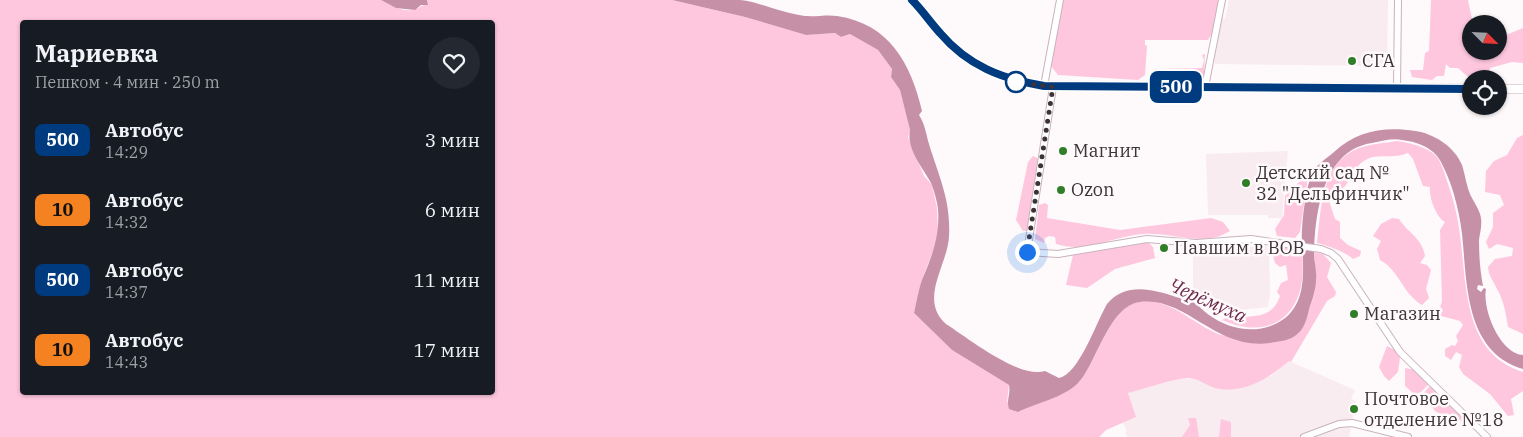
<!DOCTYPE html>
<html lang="ru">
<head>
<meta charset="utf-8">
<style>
  body { margin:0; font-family:"IBM Plex Serif",serif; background:#242831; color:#f1f3f6; height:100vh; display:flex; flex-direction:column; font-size:19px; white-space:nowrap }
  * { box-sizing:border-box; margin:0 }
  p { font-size:16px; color:#9ea1a6 }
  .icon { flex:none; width:28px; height:28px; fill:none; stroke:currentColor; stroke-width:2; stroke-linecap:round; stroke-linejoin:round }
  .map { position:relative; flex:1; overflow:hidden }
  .panel { position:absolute; left:20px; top:20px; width:475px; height:375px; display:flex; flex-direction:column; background:#171b24; border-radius:5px; box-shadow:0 1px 4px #0004 }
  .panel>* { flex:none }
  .badge { padding:0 10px; border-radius:8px; font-size:18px; line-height:32px }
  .needle { width:32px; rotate:114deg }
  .buttons { position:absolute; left:1462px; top:15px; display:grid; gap:10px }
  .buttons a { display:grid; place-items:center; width:45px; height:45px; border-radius:50%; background:#171b24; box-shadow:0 1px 4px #0004; font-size:25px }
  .you { position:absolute; width:25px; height:25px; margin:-12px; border:4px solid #fff; border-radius:50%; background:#1a73e8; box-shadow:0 0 0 8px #1a73e833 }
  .map>.badge { position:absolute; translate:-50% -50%; box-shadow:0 0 0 2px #fff }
  .round { display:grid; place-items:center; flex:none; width:52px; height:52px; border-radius:26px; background:#242831 }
  .overview { display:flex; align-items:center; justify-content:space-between; height:85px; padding:0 15px }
  h1 { font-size:24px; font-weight:700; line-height:38px }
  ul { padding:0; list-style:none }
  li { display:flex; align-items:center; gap:15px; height:70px; padding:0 15px }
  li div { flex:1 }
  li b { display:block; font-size:19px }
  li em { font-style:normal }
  li .badge { min-width:55px; font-weight:700; text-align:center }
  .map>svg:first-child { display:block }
</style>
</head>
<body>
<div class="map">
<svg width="1523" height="437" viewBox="0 0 1523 437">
  <rect width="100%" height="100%" fill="#fef9fb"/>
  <g fill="#f9ecf1">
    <path d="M1229,0h159l-1,66 -171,-2 -2,-2 8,-44 3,1z"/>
    <path d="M1288,151l-6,67h-14v-3h-60l-2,-61z"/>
    <path d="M1269,246l1,48 -2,13 -39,4 -36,-23v-40z"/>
    <path d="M1289,361l66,29 -4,9 5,2 -7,36h-222l-2,-5 2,-1 -5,-10 13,-5 -7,-23 45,-14 98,-3z"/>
  </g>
  <g fill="#fec7de" fill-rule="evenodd">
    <path d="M0,0h381c10,5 20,12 32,10 5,-1 9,-5 15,-6l-1,-4h245l73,17 61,18 29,-2 6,4 9,-3 28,16 14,19 -1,8 9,13 10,40 -2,7 16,39 8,9 5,23 1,24 -2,18 -4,4 -8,20 -10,39 38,37 57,35 -2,17c24,0 48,-1 68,-17 23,-18 31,-77 63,-83 32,-5 53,21 80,32 8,3 58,7 68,6 5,0 9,-4 13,-7l17,-54 -2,-27 9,2 8,9 -4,14 9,15 -1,4 -8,5 -36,61 -2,-1c-19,16 -42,32 -69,28 -11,-1 -22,-12 -33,-11 -19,2 -39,10 -59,15l8,24 -30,13 -7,7h-1099zM22,22h470v370h-470z"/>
    <path d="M1062,0h158l-7,32 -5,8h-63v5l2,1 -2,29 -7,5 -80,-5 -7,-9z"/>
    <path d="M1431,0h37l5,24 -2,27h28v-13l24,-10v35l-11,-1 -22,6 -2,9 -21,-1 -9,-8h-8l-4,-4 -2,12h-7l-5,4 -20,-3 -2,-7h13l2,-17 4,-2z"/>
    <path d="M1205,54l-1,20 -5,6h-44l-3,-2 3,-9 47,-1 2,-8 -2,-5z"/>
    <path d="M1523,135v199l-15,-7c-2,-13 -4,-26 -11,-38 -4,-9 -8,-12 -9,-22l7,-8 17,-3 1,-8 -16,-4 -8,5 -3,-7 7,-15v-14l11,-8 -4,-10 -15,-3 1,-21 8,-10 13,-6 10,-17z"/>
    <path d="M1397,141c12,2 29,5 39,15 6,7 9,19 12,28 7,20 11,39 13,60 6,49 5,110 62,128v19l-12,8 3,16 -6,1 -18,-22 -27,-20 -4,-7 3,-12 -6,-3 -5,8 -6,-4v-7l7,-4 3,1 3,-5 -2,-5 7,-11 -3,-4 -19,-5 -2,-5 3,-10 -2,-71 5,-8c-9,-5 -16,-24 -15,-35l-7,-1 -10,-27 -5,-6c-11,5 -24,2 -35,4 -16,4 -20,17 -27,28 -4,6 -13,9 -17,16l6,18 5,3v16l8,7 13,6 -1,5 -7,3c-7,-7 -25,-13 -36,-16 4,-33 4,-81 42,-95 12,-4 25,-5 38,-7z"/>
    <path d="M1033,156l8,4 -13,71h-5l-7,-11 12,-58z"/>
    <path d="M1308,177l-8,55 -5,6 -18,-2 -2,-7 9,-14 1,-19 15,-15z"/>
    <path d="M1045,203l3,2 -1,13 73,12 91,-12 12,4 7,9c-27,17 -57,1 -87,3 -30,2 -57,20 -87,10l-1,-7 -6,-1 -4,2 -1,5 -9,-4 4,-34z"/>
    <path d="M1392,218l7,1c9,14 23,19 26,37l-5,7 7,2 4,5 -5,19 3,9 -7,7c-20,-12 -22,-34 -42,-45l-3,-11 4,-8 -8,-5 8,-12z"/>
    <path d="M1138,243h11l4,4 2,11 -40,11 -28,19 -21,-3 7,-30z"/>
    <path d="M1274,245l27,4c10,55 -22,96 -79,71l8,-4 3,2c20,-3 39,2 47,-22l-3,-4 4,-9 7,-3 -2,-15 -6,2 -5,-4 -3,-11z"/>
    <path d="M1387,346l8,4 5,7 -2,15 -9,9 -5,-5 -5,-9z"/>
    <path d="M1405,368l11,2 14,13 -10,10h-7l-8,-7z"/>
    <path d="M1429,387l6,1 32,32 -2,2 -29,-10 -14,-17z"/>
    <path d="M1188,418h8l3,19h-17l8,-12z"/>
    <path d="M1221,419l10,3v15h-12z"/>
  </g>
  <g fill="#c690a7">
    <path d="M381,0h46l1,5h-7l-6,5 -19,-2z"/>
    <path d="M672,0c22,0 46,0 68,0 20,2 39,12 59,15 13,3 26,-1 38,1 53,8 74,48 85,95l-3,4c6,9 7,19 10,29 10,33 22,56 20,92 -1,29 -31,63 -3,88 22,14 73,55 99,47l14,7c20,-4 37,-55 48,-74 18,-22 46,-15 69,-7 5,2 11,1 15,4 7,3 12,10 18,14 18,13 42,19 64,10 34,-14 31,-50 29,-81 -1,-18 3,-51 9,-68 3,-10 15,-17 23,-24 22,-21 51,-26 81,-21 18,2 40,16 47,34 3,9 4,19 8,29 3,7 8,13 10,20 3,9 0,18 -1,26 0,15 1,31 4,46l-5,-1 -1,4 4,3 3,-4 2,1c-4,20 14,65 37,66v14c-55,-16 -56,-79 -60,-125 -2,-26 -9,-57 -21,-80 -7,-16 -24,-22 -40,-24 -9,-2 -20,1 -30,3 -49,7 -57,70 -58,110 0,9 3,18 2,27 0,9 -4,20 -7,29 -2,10 -5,21 -14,27 -7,5 -16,5 -25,7 -54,8 -84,-47 -130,-41 -32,4 -43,62 -62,81 -15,15 -42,20 -60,29l-9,-3c-3,-9 2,-16 0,-24l-57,-35 -38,-37c3,-12 5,-27 10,-38 9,-21 16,-41 14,-66 -1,-8 -4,-19 -7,-26 -8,-15 -25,-34 -21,-53l-10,-40 -9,-13 1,-8 -14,-19 -28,-16 -9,3 -6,-4 -29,2 -61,-18z"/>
  </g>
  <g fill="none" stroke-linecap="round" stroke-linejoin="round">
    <defs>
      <g id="minor">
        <path d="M1044,86l16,-86"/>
        <path d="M1053,87l-26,165 31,2 89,-15 49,4 55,-4 70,10 10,4 7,6 62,93 87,85"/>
        <path d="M1205,87l17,-87"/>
        <path d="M1397,88l1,-88"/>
        <path d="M1304,437l35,-13 13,-1 56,14"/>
      </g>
      <g id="major">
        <path d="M912,0c10,10 18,22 28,33 28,33 62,46 104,53l427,2"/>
        <path d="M1499,89h24"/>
      </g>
    </defs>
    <use href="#minor" stroke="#c9b3bc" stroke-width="8"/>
    <use href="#major" stroke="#c9b3bc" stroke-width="9"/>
    <use href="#minor" stroke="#fff" stroke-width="6"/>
    <use href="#major" stroke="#fff" stroke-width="8"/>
  </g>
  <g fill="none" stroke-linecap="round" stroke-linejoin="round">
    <defs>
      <path id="line" d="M912,0c10,10 18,22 28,33 28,33 62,46 104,53l427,3"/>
    </defs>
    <use href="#line" stroke="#fff" stroke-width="11"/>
    <use href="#line" stroke="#003b80" stroke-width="8"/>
    <path stroke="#3c3336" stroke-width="5" stroke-dasharray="0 9" d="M1016,82l37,5 -26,165"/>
  </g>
  <g fill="#307e27" stroke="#fef9fb" stroke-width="2">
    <circle cx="1352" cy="61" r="5"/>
    <circle cx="1063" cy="151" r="5"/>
    <circle cx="1246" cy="183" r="5"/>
    <circle cx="1061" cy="190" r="5"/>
    <circle cx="1164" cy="248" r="5"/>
    <circle cx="1354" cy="314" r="5"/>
    <circle cx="1354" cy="409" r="5"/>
  </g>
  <circle fill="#fff" stroke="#003b80" stroke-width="2.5" cx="1016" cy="82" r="10"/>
  <g text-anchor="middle" stroke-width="5" stroke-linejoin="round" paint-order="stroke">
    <g font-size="18" fill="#3c3336" stroke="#fef9fb" text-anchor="start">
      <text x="1362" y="67">СГА</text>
      <text x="1073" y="157">Магнит</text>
      <text x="1256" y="179">Детский сад №<tspan x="1256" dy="21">32 "Дельфинчик"</tspan></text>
      <text x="1071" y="196">Ozon</text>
      <text x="1174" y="254">Павшим в ВОВ</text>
      <text x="1364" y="320">Магазин</text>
      <text x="1364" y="405">Почтовое<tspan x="1364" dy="21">отделение №18</tspan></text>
    </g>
    <g font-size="19" font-style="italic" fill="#6b294a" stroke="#fef9fb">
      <text transform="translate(1208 300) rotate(24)" y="7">Черёмуха</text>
    </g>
  </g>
</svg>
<div class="buttons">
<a><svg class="needle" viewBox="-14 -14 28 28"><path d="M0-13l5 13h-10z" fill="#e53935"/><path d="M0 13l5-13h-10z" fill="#9ea1a6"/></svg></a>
<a><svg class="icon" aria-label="locate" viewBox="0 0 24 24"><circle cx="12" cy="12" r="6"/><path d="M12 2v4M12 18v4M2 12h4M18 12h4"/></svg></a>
</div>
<div class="you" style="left:1027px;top:252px"></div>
<b class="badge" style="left:1176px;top:87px;background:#003b80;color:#fff">500</b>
<section class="panel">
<div class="overview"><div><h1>Мариевка</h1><p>Пешком · 4 мин · 250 m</p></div><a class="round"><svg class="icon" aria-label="heart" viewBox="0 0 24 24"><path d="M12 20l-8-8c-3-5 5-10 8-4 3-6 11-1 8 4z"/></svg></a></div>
<ul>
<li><span class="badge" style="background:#003b80;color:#fff">500</span><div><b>Автобус</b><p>14:29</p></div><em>3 мин</em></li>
<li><span class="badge" style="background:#f58220;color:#111">10</span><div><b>Автобус</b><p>14:32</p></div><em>6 мин</em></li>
<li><span class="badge" style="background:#003b80;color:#fff">500</span><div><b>Автобус</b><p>14:37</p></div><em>11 мин</em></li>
<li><span class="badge" style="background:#f58220;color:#111">10</span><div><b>Автобус</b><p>14:43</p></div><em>17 мин</em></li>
</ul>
</section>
</div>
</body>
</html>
